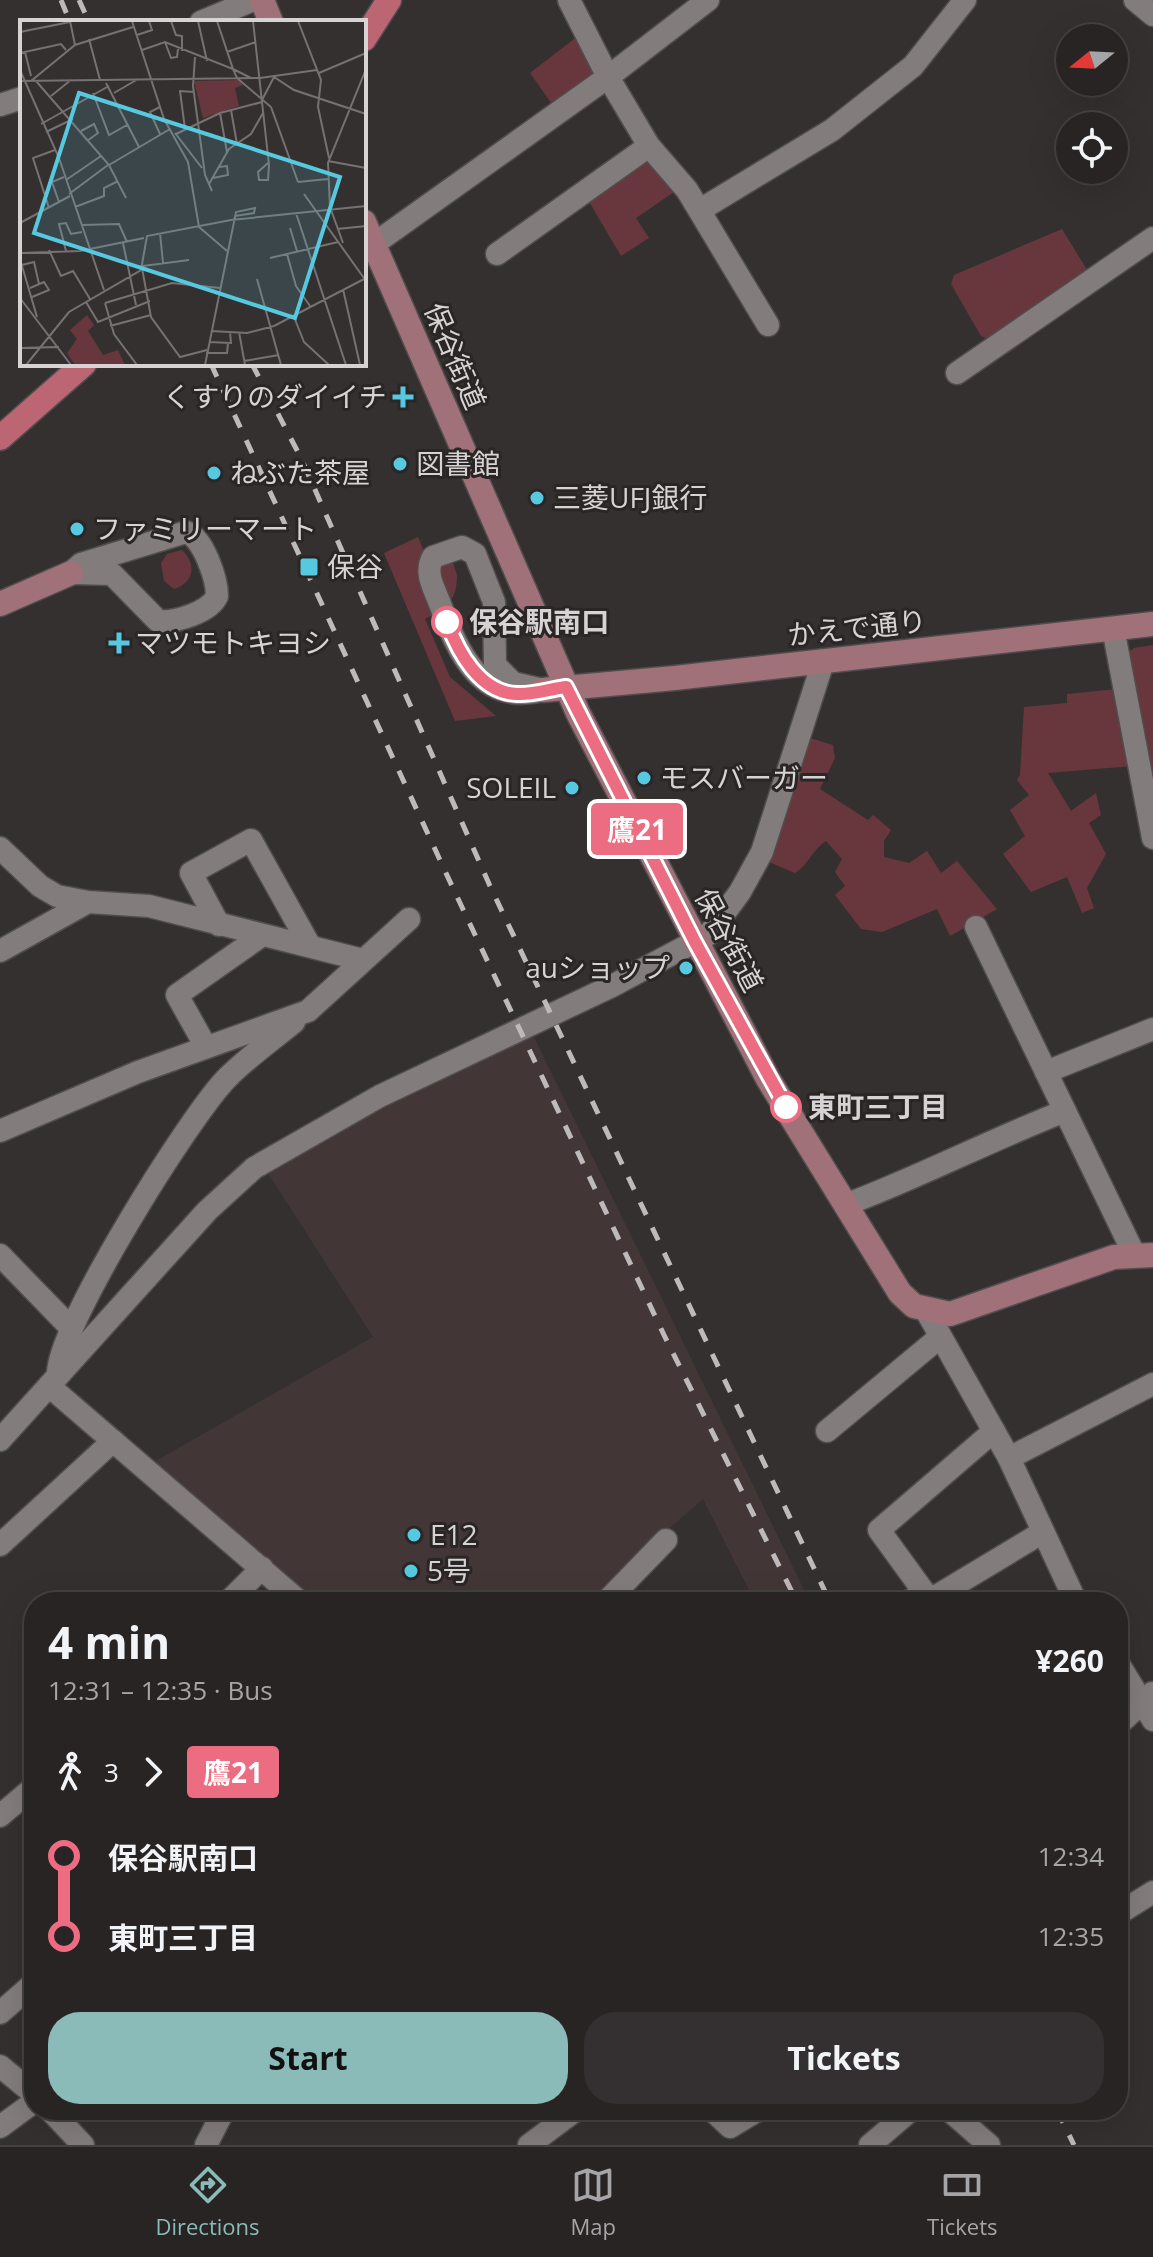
<!DOCTYPE html>
<html lang="en">
<head>
<meta charset="utf-8">
<style>
  body { margin:0; font-family:"Open Sans","Noto Sans JP",sans-serif; background:#343031; color:#f1f3f6; height:100vh; display:flex; flex-direction:column; font-size:30px; white-space:nowrap }
  * { box-sizing:border-box; margin:0 }
  p { font-size:26px; color:#a5a4a6 }
  .icon { flex:none; width:44px; height:44px; fill:none; stroke:currentColor; stroke-width:2; stroke-linecap:round; stroke-linejoin:round }
  .map { position:relative; flex:1; overflow:hidden }
  .drawer { position:absolute; left:24px; top:1592px; width:1104px; height:528px; display:flex; flex-direction:column; background:#282424; border-radius:32px; box-shadow:0 8px 32px #0002,0 0 0 2px #444141 }
  .drawer>* { flex:none }
  .badge { padding:0 16px; border-radius:6px; font-size:28px; line-height:52px }
  .needle { width:52px; rotate:252deg }
  .tools { position:absolute; left:1056px; top:24px; display:grid; gap:16px }
  .tools a { display:grid; place-items:center; width:72px; height:72px; border-radius:50%; background:#282424; box-shadow:0 8px 32px #0002,0 0 0 2px #444141; font-size:40px }
  .map>.badge { position:absolute; translate:-50% -50%; box-shadow:0 0 0 4px #fff }
  .legs { display:flex; align-items:center; gap:12px; height:88px; padding:0 24px; font-size:26px }
  .legs p { margin-inline-start:auto }
  .overview { display:flex; align-items:center; justify-content:space-between; height:136px; padding:0 24px }
  h1 { font-size:44px; font-weight:700; line-height:60px }
  .button { display:flex; gap:16px; margin-top:auto; padding:16px 24px }
  .button a { flex:1; height:92px; border-radius:32px; background:#8bbbb9; color:#111; font-size:32px; font-weight:700; line-height:92px; text-align:center }
  .button a+a { background:#343031; color:#f1f3f6 }
  ul { padding:0 24px; list-style:none }
  li { display:flex; align-items:center; gap:28px; height:80px; font-size:30px }
  li i { display:grid; place-items:center; width:12px; height:100%; margin:0 10px; background:currentColor }
  li i::after { content:''; width:20px; height:20px; margin:-10px; border:6px solid; border-radius:50%; background:#282424 }
  li p { margin-inline-start:auto }
  li:first-child i { background:linear-gradient(#0000 50%,currentColor 0) }
  li:last-child i { background:linear-gradient(currentColor 50%,#0000 0) }
  .tab-bar { display:flex; justify-content:space-around; align-items:center; height:112px; border-top:2px solid #444141; background:#282424; font-size:22px; color:#a5a4a6 }
  .tab-bar a { display:grid; justify-items:center; gap:4px }
  .tab-bar .current { color:#8bbbb9 }
  .map>svg:first-child { display:block }
</style>
</head>
<body>
<div class="map">
<svg width="1153" height="2145" viewBox="0 0 1153 2145">
  <rect width="100%" height="100%" fill="#353030"/>
  <path fill="#433637" d="M532,1033l278,569h-55l-52,-103 -38,33 -65,70h-293l-155,-139 221,-126 -107,-167 14,-10z"/>
  <g fill="#68373d">
    <path d="M578,36l16,32 -1,6 -41,30 -22,-31z"/>
    <path d="M645,159l7,3 25,28 -41,28 13,20 -28,18 -33,-56z"/>
    <path d="M1062,229l27,44 -99,67 -9,-4 -30,-52 3,-9z"/>
    <path d="M418,537l5,12 9,-3 21,17 4,12c0,26 -11,33 -32,44l25,58 46,39 -41,5 -71,-168z"/>
    <path d="M182,550c15,14 12,33 -8,39l-10,-8 -3,-18 6,-9z"/>
    <path d="M1153,645v147l-26,-138 7,-6z"/>
    <path d="M1117,689l15,77 -84,7 23,38 25,-18 5,22 -12,8 17,31 -19,34 7,20 -12,5 -15,-36 -36,15 -28,-38 22,-18 -15,-26 19,-15 -12,-15 3,-5 4,-68 43,-4v-9z"/>
    <path d="M803,736l30,9 2,13 -15,31 48,31 5,-5 18,15 -7,11v16l25,6 18,-12 14,22 16,-12 40,48 -47,27 -13,-27 -55,23 -21,-3 -26,-34 10,-9 -10,-14 7,-13 -16,-18c-14,9 -17,23 -31,32l-31,-13z"/>
  </g>
  <g fill="none" stroke-linecap="round" stroke-linejoin="round">
    <defs>
      <g id="street">
        <path d="M569,0l39,77 41,69 38,44 81,135"/>
        <path d="M1135,0l18,15"/>
        <path d="M201,22l52,-22"/>
        <path d="M0,105l22,-7"/>
        <path d="M700,210l132,-80 81,-64 52,-66"/>
        <path d="M374,244l234,-167 100,-77"/>
        <path d="M497,254l152,-108"/>
        <path d="M957,373l196,-135"/>
        <path d="M186,532c17,5 31,47 31,64 -7,16 -42,27 -59,25l-46,-47 -41,-1 10,-9z"/>
        <path d="M462,547l13,7 19,48 1,63 18,18 30,7c-62,16 -85,-37 -103,-86 -6,-16 -16,-31 -7,-47z"/>
        <path d="M1113,628l40,210"/>
        <path d="M0,848l40,38 17,10 31,6 61,4 214,54"/>
        <path d="M219,925l-28,-52 60,-33 59,106"/>
        <path d="M976,927l158,327"/>
        <path d="M0,951l88,-49"/>
        <path d="M206,1047l-29,-52 84,-59"/>
        <path d="M1046,1072l107,-43"/>
        <path d="M0,1131l138,-59 170,-61 101,-92"/>
        <path d="M845,1205c75,-28 145,-65 220,-94"/>
        <path d="M0,1255l71,73"/>
        <path d="M927,1312l82,146 67,144"/>
        <path d="M58,1376c-4,-44 134,-264 170,-299 20,-20 44,-37 66,-55"/>
        <path d="M49,1386l251,216"/>
        <path d="M827,1431l113,-94"/>
        <path d="M0,1440l207,-229 47,-43 126,-72 232,-110 97,-52 31,-42 22,-40 61,-190"/>
        <path d="M1009,1458l144,-74"/>
        <path d="M0,1545l113,-104"/>
        <path d="M930,1600l113,-68"/>
        <path d="M228,1602l34,-34"/>
        <path d="M606,1602l60,-62"/>
        <path d="M908,1602l16,-10 -45,-62 115,-99"/>
        <path d="M1118,1663l35,57"/>
        <path d="M1118,1725l34,-32"/>
        <path d="M0,1816l34,-29"/>
        <path d="M1118,1914l35,-22"/>
        <path d="M0,2013l34,-30"/>
        <path d="M0,2066l34,28"/>
        <path d="M50,2110l33,35"/>
        <path d="M712,2110l18,17 28,-17"/>
        <path d="M949,2110l40,35"/>
        <path d="M0,2127l34,-25"/>
        <path d="M206,2145l18,-35"/>
        <path d="M529,2145l47,-35"/>
        <path d="M870,2145l41,-35"/>
      </g>
      <g id="secondary">
        <path d="M262,0l9,22"/>
        <path d="M364,222l214,491 190,366 132,214 14,13 36,8 164,-57 39,-2"/>
        <path d="M0,604l71,-31"/>
        <path d="M543,690l132,-12 478,-54"/>
      </g>
      <g id="primary">
        <path d="M364,39l25,-39"/>
        <path d="M0,438l84,-74"/>
      </g>
    </defs>
    <use href="#street" stroke="#514c4d" stroke-width="25"/>
    <use href="#secondary" stroke="#514c4d" stroke-width="27"/>
    <use href="#primary" stroke="#514c4d" stroke-width="27"/>
    <use href="#street" stroke="#837c7d" stroke-width="22"/>
    <use href="#secondary" stroke="#a07178" stroke-width="24"/>
    <use href="#primary" stroke="#bc6674" stroke-width="24"/>
    <g stroke="#bebabb" stroke-width="5" stroke-dasharray="14 14" stroke-linecap="butt">
      <path d="M61,0l9,22"/>
      <path d="M79,0l10,22"/>
      <path d="M211,364l241,522 212,449 133,267"/>
      <path d="M252,364l49,94 189,428 340,716"/>
      <path d="M1057,2110l17,35"/>
    </g>
  </g>
  <g fill="none" stroke-linecap="round" stroke-linejoin="round">
    <defs>
      <path id="line-1" d="M447,622c11,30 33,71 70,72 16,1 33,-5 49,-7l129,255 91,165"/>
    </defs>
    <use href="#line-1" stroke="#fff" stroke-width="18"/>
    <use href="#line-1" stroke="#ec6d81" stroke-width="12"/>
  </g>
  <g fill="#56c9e0" stroke="#2b2626" stroke-width="3">
    <path d="M399 385h8v8h8v8h-8v8h-8v-8h-8v-8h8z"/>
    <circle cx="400" cy="464" r="8"/>
    <circle cx="214" cy="473" r="8"/>
    <circle cx="537" cy="498" r="8"/>
    <circle cx="77" cy="529" r="8"/>
    <rect x="299" y="557" width="20" height="20" rx="4"/>
    <path d="M115 631h8v8h8v8h-8v8h-8v-8h-8v-8h8z"/>
    <circle cx="644" cy="778" r="8"/>
    <circle cx="572" cy="788" r="8"/>
    <circle cx="686" cy="968" r="8"/>
    <circle cx="414" cy="1535" r="8"/>
    <circle cx="411" cy="1571" r="8"/>
  </g>
  <g fill="#fff" stroke="#ec6d81" stroke-width="4">
    <circle cx="447" cy="622" r="14"/>
    <circle cx="786" cy="1107" r="14"/>
  </g>
  <g text-anchor="middle" stroke-width="6" stroke-linejoin="round" paint-order="stroke">
    <g font-size="28" fill="#d7d3d4" stroke="#2b2626">
      <text transform="translate(455 356) rotate(67)" y="10">保谷街道</text>
      <text transform="translate(857 628) rotate(-6)" y="10">かえで通り</text>
      <text transform="translate(729 940) rotate(62)" y="10">保谷街道</text>
    </g>
    <g font-size="28" fill="#d7d3d4" stroke="#2b2626" text-anchor="start">
      <text x="387" y="407" text-anchor="end">くすりのダイイチ</text>
      <text x="416" y="474">図書館</text>
      <text x="230" y="483">ねぶた茶屋</text>
      <text x="553" y="508">三菱UFJ銀行</text>
      <text x="93" y="539">ファミリーマート</text>
      <text x="327" y="577">保谷</text>
      <text x="135" y="653">マツモトキヨシ</text>
      <text x="660" y="788">モスバーガー</text>
      <text x="556" y="798" text-anchor="end">SOLEIL</text>
      <text x="670" y="978" text-anchor="end">auショップ</text>
      <text x="430" y="1545">E12</text>
      <text x="427" y="1581">5号</text>
    </g>
    <g font-size="28" font-weight="bold" fill="#d7d3d4" stroke="#2b2626" text-anchor="start">
      <text x="469" y="632">保谷駅南口</text>
      <text x="808" y="1117">東町三丁目</text>
    </g>
  </g>
  <g transform="translate(20 20)">
    <rect width="346" height="346" fill="#353030"/>
    <path d="M219,60l4,5 -8,3 4,18 -36,12 -9,-37zM67,295l7,10 -6,6 15,24 15,-5 7,15h-50l-8,-12 10,-14 -7,-9z" fill="#68373d"/>
    <path fill="none" stroke="#767172" stroke-width="2" d="M50,1l5,24M112,1l32,98 24,43 11,65 28,24M151,1l5,14 6,1v15M178,1l9,40M197,1l16,48 18,9M233,1l16,144 -1,15h-9l-1,-8 10,-9M278,1l23,59 -3,27 11,51M0,12l50,-10M117,15l15,-5 -3,-9M69,19l11,41M145,22l6,16 6,-1 1,-8M122,30l23,-8 68,27 4,9M5,32l6,24M207,32l29,-10M0,33l41,-9 5,6M175,37l-2,29 12,89 7,16M0,50l39,88 45,132M299,53l47,-20M254,57l20,13 72,24M217,58l34,29 27,75M240,58l57,-8M0,61l240,-3M11,61l44,-36 58,-18M16,61l73,84 17,33M86,63l33,64M73,73l16,42 18,-10M94,73l24,-14M31,76l20,-16M242,80l12,-23M140,87l-10,5 10,22M211,90l6,34M200,93l7,39M21,104l68,-38M165,109l-5,-38 14,1M61,111l13,-7 4,9 -11,8M26,112l27,-13M155,113l27,35M156,114l44,-21 42,-11M308,141l38,7M89,145l61,-36M193,158l15,-3 -1,-9 -8,1M46,160l35,-24M278,162l30,-3M189,164l20,-35 22,-15 12,-21M49,174l39,-29M284,174l62,87M39,182l-7,-20 12,-5M55,187l29,-11v-8l14,-7M29,188l-16,-50 22,-8M276,193l50,152M0,203l50,-27M61,205l38,-1 8,18M270,208l7,23M317,209l29,-3M140,213l3,30M103,223l13,62M323,223l-13,-36 -2,-44 38,-94M29,230l12,26 12,-5 17,28M46,231l-7,-27 7,-1 5,11 11,-2M0,233l60,-2 64,-13M267,234l9,32 14,20M250,238l68,-16M0,239l17,58M2,245l12,-3 5,22M123,246l46,-6M122,248l9,49 29,40 27,-7M237,259l24,86M10,268l14,-6 5,8 -17,7M323,269l17,76M0,278l51,67M66,282l12,20 52,-21M85,283l67,-20 48,5M85,283l9,31 23,31M274,297l10,25 25,23M90,306l41,-11M191,311l36,2 27,-7 92,-48M219,312l6,33M189,322l22,1 -1,-11M0,328l39,-1M186,333h21l1,-10M224,341l35,-6M6,345l43,-53 72,-42 6,-34 84,-16 135,-14M185,345l31,-153 19,-4 -1,5 -19,3"/>
    <path fill="#56c9e0" fill-opacity="0.15" stroke="#56c9e0" stroke-width="4" d="M59,73l261,84 -45,141 -261,-85z"/>
    <rect width="346" height="346" fill="none" stroke="#d7d3d4" stroke-width="4"/>
  </g>
</svg>
<div class="tools">
<a><svg class="needle" viewBox="-14 -14 28 28"><path d="M0-13l5 13h-10z" fill="#e53935"/><path d="M0 13l5-13h-10z" fill="#a5a4a6"/></svg></a>
<a><svg class="icon" aria-label="locate" viewBox="0 0 24 24"><circle cx="12" cy="12" r="6"/><path d="M12 2v4M12 18v4M2 12h4M18 12h4"/></svg></a>
</div>
<b class="badge" style="left:637px;top:829px;background:#ec6d81;color:#fff">鷹21</b>
<section class="drawer">
<div class="overview"><div><h1>4 min</h1><p>12:31 – 12:35 · Bus</p></div><b>¥260</b></div>
<div class="legs"><svg class="icon" aria-label="walk" viewBox="0 0 24 24"><circle cx="13" cy="4" r="2"/><path d="M13 8l-2 6 4 7M11 14l-3 7M7 12l3-4h3l4 4"/></svg>3<svg class="icon" aria-label="forward" viewBox="0 0 24 24"><path d="M9 5l7 7-7 7"/></svg><b class="badge" style="background:#ec6d81;color:#fff">鷹21</b></div>
<ul>
<li><i style="color:#ec6d81"></i><b>保谷駅南口</b><p>12:34</p></li>
<li><i style="color:#ec6d81"></i><b>東町三丁目</b><p>12:35</p></li>
</ul>
<div class="button"><a>Start</a><a>Tickets</a></div>
</section>
</div>
<nav class="tab-bar">
<a class="current"><svg class="icon" aria-label="directions" viewBox="0 0 24 24"><path d="M12 3l9 9-9 9-9-9zM9 14v-3h6M13 9l2 2-2 2"/></svg>Directions</a>
<a><svg class="icon" aria-label="map" viewBox="0 0 24 24"><path d="M3 6l6-2 6 2 6-2v14l-6 2-6-2-6 2zM9 4v14M15 6v14"/></svg>Map</a>
<a><svg class="icon" aria-label="tickets" viewBox="0 0 24 24"><path d="M3 7h18v10H3zM15 7v10"/></svg>Tickets</a>
</nav>
</body>
</html>
